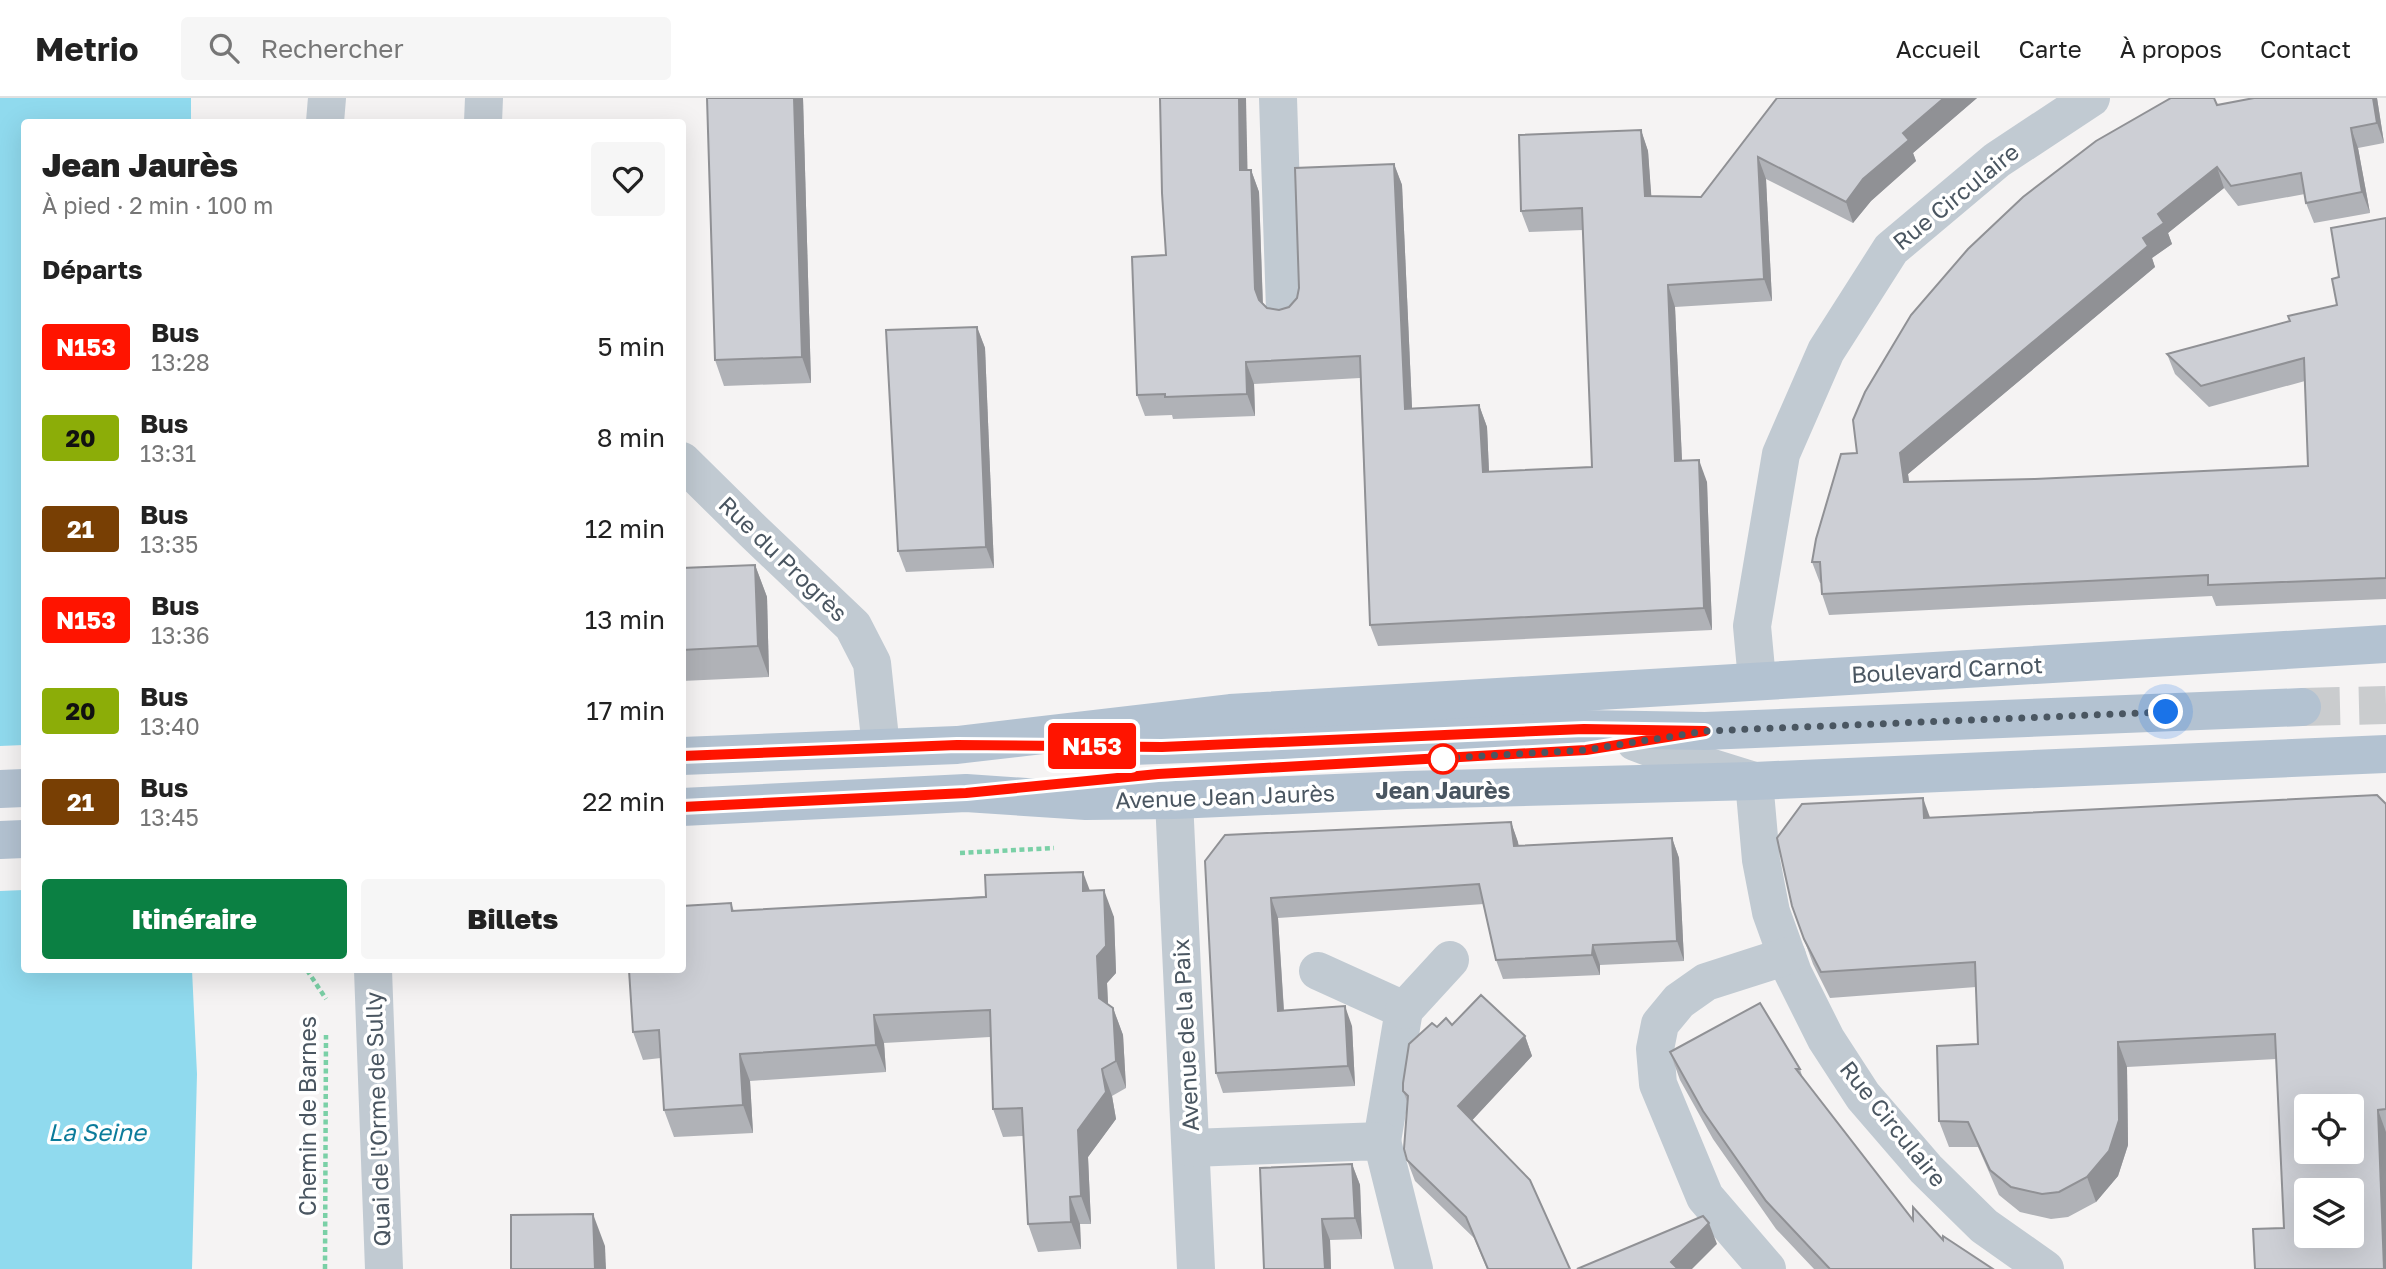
<!DOCTYPE html>
<html lang="fr">
<head>
<meta charset="utf-8">
<style>
  body { margin:0; font-family:"Golos Text",sans-serif; background:#f6f6f6; color:#222; height:100vh; display:flex; flex-direction:column; font-size:26px; white-space:nowrap }
  * { box-sizing:border-box; margin:0 }
  p { font-size:23px; color:#767676 }
  .icon { flex:none; width:38px; height:38px; fill:none; stroke:currentColor; stroke-width:2; stroke-linecap:round; stroke-linejoin:round }
  .map { position:relative; flex:1; overflow:hidden }
  .panel { position:absolute; left:21px; top:21px; width:665px; height:854px; display:flex; flex-direction:column; background:#fff; border-radius:7px; box-shadow:0 7px 28px #0002 }
  .panel>* { flex:none }
  .badge { padding:0 14px; border-radius:5px; font-size:24px; line-height:46px }
  .controls { position:absolute; left:2294px; top:996px; display:grid; gap:14px }
  .controls a { display:grid; place-items:center; width:70px; height:70px; border-radius:7px; background:#fff; box-shadow:0 7px 28px #0002; font-size:35px }
  .you { position:absolute; width:35px; height:35px; margin:-18px; border:5px solid #fff; border-radius:50%; background:#1a73e8; box-shadow:0 0 0 10px #1a73e833 }
  .map>.badge { position:absolute; translate:-50% -50%; box-shadow:0 0 0 4px #fff }
  h2 { padding:0 21px; font-size:26px; line-height:63px }
  .round { display:grid; place-items:center; flex:none; width:74px; height:74px; border-radius:7px; background:#f6f6f6 }
  .summary { display:flex; align-items:center; justify-content:space-between; height:119px; padding:0 21px }
  h1 { font-size:33px; font-weight:800; line-height:52px }
  .cta { display:flex; gap:14px; margin-top:auto; padding:14px 21px }
  .cta a { flex:1; height:80px; border-radius:7px; background:#0b8043; color:#fff; font-size:28px; font-weight:800; line-height:80px; text-align:center }
  .cta a+a { background:#f6f6f6; color:#222 }
  ul { padding:0; list-style:none }
  li { display:flex; align-items:center; gap:21px; height:91px; padding:0 21px }
  li div { flex:1 }
  li b { display:block; font-size:26px }
  li em { font-style:normal }
  li .badge { min-width:77px; font-weight:700; text-align:center }
  header { display:flex; align-items:center; gap:42px; box-sizing:border-box; height:98px; padding:0 35px; background:#fff; border-bottom:2px solid #e0e0e0 }
  header strong { font-size:33px }
  nav { display:flex; gap:38px; margin-inline-start:auto; font-size:24px }
  .search { width:490px; height:63px; background:#f6f6f6; display:flex; align-items:center; gap:18px; box-sizing:border-box; padding:0 24px; border-radius:7px; color:#767676; font-size:26px }
  .map>svg:first-child { display:block }
</style>
</head>
<body>
<header>
<strong>Metrio</strong>
<div class="search"><svg class="icon" aria-label="search" viewBox="0 0 24 24"><circle cx="10" cy="10" r="6"/><path d="M15 15l6 6"/></svg>Rechercher</div>
<nav><a>Accueil</a><a>Carte</a><a>À propos</a><a>Contact</a></nav>
</header>
<div class="map">
<svg width="2386" height="1171" viewBox="0 0 2386 1171">
  <rect width="100%" height="100%" fill="#f5f3f3"/>
  <path fill="#90daee" d="M0,0h191v24h-167v848h168l5,104 -5,195h-192z"/>
  <path fill="#f5f3f3" d="M24,647v145l-24,1v-145z"/>
  <g fill="none" stroke-linecap="round" stroke-linejoin="round">
    <path stroke="#caccce" stroke-width="38" stroke-dasharray="38 19" stroke-linecap="butt" d="M2302,609l84,-2"/>
    <g stroke="#7ad0a6" stroke-width="4.5" stroke-dasharray="5 3.5" stroke-linecap="butt">
      <path d="M960,755l94,-5"/>
      <path d="M307,872l19,29"/>
      <path d="M325,1171l1,-234"/>
    </g>
    <g stroke="#c1cad2" stroke-width="38">
      <path d="M1278,0l7,212"/>
      <path d="M325,24l2,-24"/>
      <path d="M483,24l1,-24"/>
      <path d="M682,363l71,70 100,95 19,37 9,85"/>
      <path d="M1757,582l-5,-54 29,-172 45,-103 65,-102 106,-89 94,-62"/>
      <path d="M1635,644l32,12 87,27 7,79 10,52 22,61 33,66 37,57 63,73 58,57 61,43"/>
      <path d="M1174,702l22,469"/>
      <path d="M373,872l11,299"/>
      <path d="M1318,873l86,39 -22,131"/>
      <path d="M1404,912l46,-50"/>
      <path d="M1191,1050l191,-7 32,128"/>
      <path d="M1767,1171l-62,-72 -47,-113 -3,-35 5,-25 19,-23 27,-19 81,-26"/>
    </g>
    <g stroke="#b3c2d1" stroke-width="38">
      <path d="M1132,648l452,-17 121,2 597,-24"/>
      <path d="M682,658l275,-11 273,-32 1156,-69"/>
      <path d="M0,691l24,-1"/>
      <path d="M682,709l284,-14 120,8 88,-1 232,-10 348,-9 632,-27"/>
      <path d="M0,742l24,-1"/>
    </g>
  </g>
  <g fill="#b0b2b7">
    <path d="M707,0h96l8,285 -87,3 -9,-26z"/>
    <path d="M1777,0h200l-64,55 3,8 -45,40 -18,22 -87,-44 6,122 -97,6 7,154 25,21 5,148 -334,16 -8,-21 -10,-247 -106,6 1,32 -82,3 -1,-4 -27,1 -8,-21 29,-140 82,-85h3l8,22 4,112 4,4 12,2 10,-3 8,-9 97,-134 8,21 10,223 67,-3 8,22 2,45 103,-5 -9,-237 -54,2 -8,-21 120,-81 7,21 3,45 50,1z"/>
    <path d="M2254,0h123l7,45 -26,5 12,65 -56,10 -8,-20 -1,-9 -67,12 -14,-18 -56,45 4,11 -20,14 3,9 -247,207 1,8 126,-3 273,-13 -3,-85 -96,26 -34,-33 -8,-20 123,-33 47,-16 2,-28 47,-59v381l-170,7 -4,-10 -383,19 -7,-21 -1,-11h-1l-8,-21 45,-109 360,-348z"/>
    <path d="M977,229l8,21 9,220 -88,4 -8,-21z"/>
    <path d="M755,467l12,32 2,80 -87,4v-113z"/>
    <path d="M2386,706v465l-102,-41 -8,-169 -149,8 1,78 -10,31 -22,26 -28,15 -17,2 -31,-7 -21,-17 -21,-48h-29l-10,-26 39,-77 -2,-57 -146,11 -17,-34 -21,-58 138,-88z"/>
    <path d="M1511,724l8,24 153,-8 7,20 5,103 -84,4v10l-97,4 -7,-19 -12,-56 -206,14 6,92 68,16 3,60 -132,7 -7,-20 -11,-212z"/>
    <path d="M1089,792l25,27 2,56 -9,10 1,21 5,4 10,27 3,53 -14,8 4,23 -28,38 3,67h-11l1,25 -43,3 -10,-28 -5,-88 -20,1 -10,-28 -3,-72 -106,6 2,29 -136,9 3,52 -79,4 -10,-27 -3,-52 -18,2 -10,-28 98,-129 3,8z"/>
    <path d="M1452,927l73,11 7,20 -60,64 98,149h-83l-13,-31 -59,-57 -8,-21 1,-56 -5,-13 34,-64z"/>
    <path d="M1670,954l130,17 3,10 110,141 30,20 50,29h-179l-38,-40 -63,-90 -33,-59z"/>
    <path d="M1352,1066l8,21 2,54 -32,1 1,29h-67z"/>
  </g>
  <g fill="#909195">
    <path d="M794,0h9l8,285 -9,-26z"/>
    <path d="M1239,0h7l2,94 -8,-22z"/>
    <path d="M1944,0h33l-64,55 3,8 -45,40 -18,22 -7,-21 17,-23 40,-46z"/>
    <path d="M2373,0h4l7,45 -7,-20z"/>
    <path d="M2351,30l7,20 12,65 -8,-21z"/>
    <path d="M1641,32l7,21 5,67 -8,-22z"/>
    <path d="M1758,59l8,22 6,122 -8,-22z"/>
    <path d="M1394,66l8,21 11,245 -8,-21z"/>
    <path d="M2217,69l7,21 -56,45 4,11 -20,14 3,9 -247,207 4,29 -8,-21 -4,-29 243,-215 15,-24z"/>
    <path d="M1251,72l8,22 4,119 -8,-22z"/>
    <path d="M1668,187l7,22 8,176 -8,-22z"/>
    <path d="M977,229l8,21 9,220 -8,-21z"/>
    <path d="M1246,264l8,22 1,32 -8,-22z"/>
    <path d="M1479,307l8,22 3,67 -7,-22z"/>
    <path d="M1699,362l8,22 5,148 -8,-22z"/>
    <path d="M755,467l12,32 2,80 -11,-31z"/>
    <path d="M1923,700l9,25 -8,-5z"/>
    <path d="M1511,724l7,20 3,24 -7,-20z"/>
    <path d="M1672,740l7,20 5,103 -7,-20z"/>
    <path d="M1083,774l10,27 -10,-8z"/>
    <path d="M1104,792l10,27 2,56 -9,10 2,43 -10,-28 -2,-42z"/>
    <path d="M1271,800l7,20 7,112 -7,-19z"/>
    <path d="M1593,847l7,20v10l-8,-20z"/>
    <path d="M1345,908l7,20 3,60 -7,-20z"/>
    <path d="M1113,910l10,27 3,53 -10,-27z"/>
    <path d="M874,917l10,28 2,29 -10,-27z"/>
    <path d="M1525,938l7,20 -66,71 -8,-21z"/>
    <path d="M2118,944l9,25 1,78 -10,31 -22,26 -9,-25z"/>
    <path d="M740,956l10,27 3,52 -10,-28z"/>
    <path d="M1102,971l10,27 4,23 -28,38 3,67 -10,-28 -3,-66z"/>
    <path d="M2378,1012l8,22v137h-2z"/>
    <path d="M1352,1066l8,21 2,54 -7,-21z"/>
    <path d="M1070,1099l10,27 1,25 -10,-27z"/>
    <path d="M593,1116l12,32 1,23h-11z"/>
    <path d="M1322,1121l8,21 1,29h-6z"/>
    <path d="M1709,1125l8,21 -25,25h-19l-2,-7z"/>
  </g>
  <g fill="#cdcfd5" stroke="#909195" stroke-width="2" fill-rule="evenodd">
    <path d="M707,0h87l8,259 -87,3z"/>
    <path d="M1160,0h79l1,72h11l4,119 4,11 8,8 12,2 10,-3 8,-9 2,-10 -4,-120 99,-4 11,245 74,-4 4,67 109,-5 -10,-259 -61,3 -2,-76 122,-5 4,66 56,1 76,-99h167l-41,35 6,7 -46,39 -17,23 -88,-45 6,122 -96,6 7,176 24,-1 5,148 -334,17 -10,-269 -114,6 1,32 -82,3v-3l-28,1 -5,-138 34,-2 -4,-62z"/>
    <path d="M2171,0h43l3,7 37,-7h119l4,25 -26,5 11,64 -56,11 -5,-30 -70,13 -14,-19 -59,47 6,9 -21,15 5,8 -248,207 4,29 131,-3 273,-13 -4,-108 -103,28 -34,-32 123,-33 -2,-5 49,-11 -5,-26 7,-2 -8,-49 55,-10v360l-178,7v-10l-386,19 -2,-32h-8l4,-23 25,-85 16,-1 -4,-33 12,-28 46,-77 57,-66 55,-52 73,-56z"/>
    <path d="M977,229l9,220 -88,4 -12,-221z"/>
    <path d="M755,467l3,81 -76,4v-82z"/>
    <path d="M2377,697l9,9v305l-8,1 6,159h-129l-2,-40 31,-1 -9,-194 -157,8 1,78 -10,31 -22,26 -28,15 -17,2 -31,-7 -21,-17 -22,-48 -29,-1 -2,-75 41,-2 -3,-82 -154,10 -17,-33 -12,-33 -15,-68 25,-34 121,-6 1,20zM2306,1008h46v46h-46zM2306,1092h46v46h-46z"/>
    <path d="M1511,724l3,24 158,-8 5,103 -84,4 -1,10 -96,5 -17,-76 -208,14 7,113 67,-5 3,60 -132,7 -11,-212 20,-26z"/>
    <path d="M1083,774v19l21,-1 2,56 -9,10 2,42 14,10 3,53 -14,8 4,23 -28,38 3,66 -11,1 1,25 -43,2 -6,-116 -29,1 -3,-99 -116,5 2,30 -136,9 3,51 -79,5 -5,-80 -26,2 -4,-62h53v-64l49,-3 1,8 254,-14 -1,-22z"/>
    <path d="M1481,897l44,41 -67,70 72,74 40,89h-82l-22,-52 -59,-57 -3,-11 4,-53 -5,-5v-8l6,-39 23,-21 5,4 9,-9 6,7z"/>
    <path d="M1760,905l40,66h-4l117,151v-13l30,33v-4l50,33h-163l-64,-68 -63,-90 -33,-59z"/>
    <path d="M1352,1066l3,54 -33,1 3,50h-61l-4,-101z"/>
    <path d="M593,1116l2,55h-84v-54z"/>
    <path d="M1703,1118l6,7 -38,39 7,7h-101z"/>
  </g>
  <g fill="none" stroke-linecap="round" stroke-linejoin="round">
    <defs>
      <path id="line" d="M682,658l275,-11 205,2 422,-18 121,2 -119,19 -428,24 -192,19 -284,14"/>
    </defs>
    <use href="#line" stroke="#fff" stroke-width="16"/>
    <use href="#line" stroke="#ff1400" stroke-width="10"/>
    <path stroke="#4a5661" stroke-width="7" stroke-dasharray="0 12.6" d="M1443,661h-12l155,-9 119,-19 461,-19"/>
  </g>
  <circle fill="#fff" stroke="#ff1400" stroke-width="3.5" cx="1443" cy="661" r="14"/>
  <g text-anchor="middle" stroke-width="7" stroke-linejoin="round" paint-order="stroke">
    <g font-size="23" fill="#4a5661" stroke="#fff">
      <text transform="translate(1956 99) rotate(-39)" y="8">Rue Circulaire</text>
      <text transform="translate(783 461) rotate(44)" y="8">Rue du Progrès</text>
      <text transform="translate(1947 572) rotate(-3)" y="8">Boulevard Carnot</text>
      <text transform="translate(1225 699) rotate(-2)" y="8">Avenue Jean Jaurès</text>
      <text transform="translate(1186 937) rotate(-93)" y="8">Avenue de la Paix</text>
      <text transform="translate(308 1018) rotate(-90)" y="8">Chemin de Barnes</text>
      <text transform="translate(378 1021) rotate(-92)" y="8">Quai de l'Orme de Sully</text>
      <text transform="translate(1893 1026) rotate(51)" y="8">Rue Circulaire</text>
    </g>
    <g font-size="23" font-weight="bold" fill="#4a5661" stroke="#fff">
      <text x="1443" y="701">Jean Jaurès</text>
    </g>
    <g font-size="24" font-style="italic" fill="#0c7c9b" stroke="#fff">
      <text x="97" y="1043">La Seine</text>
    </g>
  </g>
</svg>
<div class="controls">
<a><svg class="icon" aria-label="locate" viewBox="0 0 24 24"><circle cx="12" cy="12" r="6"/><path d="M12 2v4M12 18v4M2 12h4M18 12h4"/></svg></a>
<a><svg class="icon" aria-label="layers" viewBox="0 0 24 24"><path d="M12 4l9 5-9 5-9-5zM3 14l9 5 9-5"/></svg></a>
</div>
<div class="you" style="left:2166px;top:614px"></div>
<b class="badge" style="left:1092px;top:648px;background:#ff1400;color:#fff">N153</b>
<section class="panel">
<div class="summary"><div><h1>Jean Jaurès</h1><p>À pied · 2 min · 100 m</p></div><a class="round"><svg class="icon" aria-label="heart" viewBox="0 0 24 24"><path d="M12 20l-8-8c-3-5 5-10 8-4 3-6 11-1 8 4z"/></svg></a></div>
<h2>Départs</h2>
<ul>
<li><span class="badge" style="background:#ff1400;color:#fff">N153</span><div><b>Bus</b><p>13:28</p></div><em>5 min</em></li>
<li><span class="badge" style="background:#8cad08;color:#111">20</span><div><b>Bus</b><p>13:31</p></div><em>8 min</em></li>
<li><span class="badge" style="background:#783f04;color:#fff">21</span><div><b>Bus</b><p>13:35</p></div><em>12 min</em></li>
<li><span class="badge" style="background:#ff1400;color:#fff">N153</span><div><b>Bus</b><p>13:36</p></div><em>13 min</em></li>
<li><span class="badge" style="background:#8cad08;color:#111">20</span><div><b>Bus</b><p>13:40</p></div><em>17 min</em></li>
<li><span class="badge" style="background:#783f04;color:#fff">21</span><div><b>Bus</b><p>13:45</p></div><em>22 min</em></li>
</ul>
<div class="cta"><a>Itinéraire</a><a>Billets</a></div>
</section>
</div>
</body>
</html>
